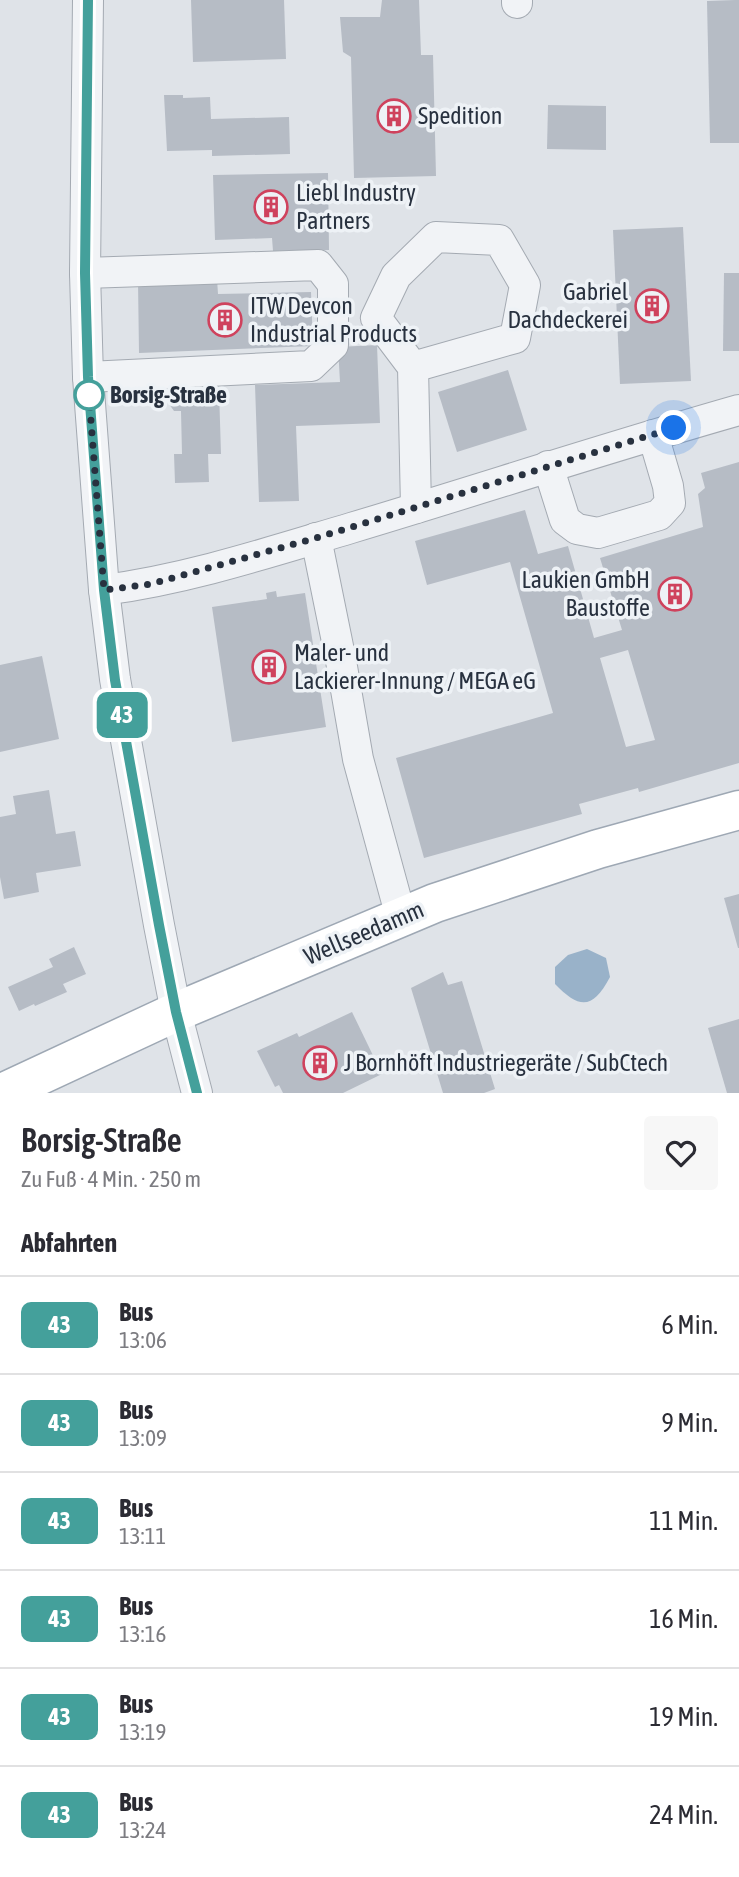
<!DOCTYPE html>
<html lang="de">
<head>
<meta charset="utf-8">
<style>
  body { margin:0; font-family:"Asap Condensed",sans-serif; background:#f7f7f7; color:#2b2b33; height:100vh; display:flex; flex-direction:column; font-size:26px; white-space:nowrap }
  * { box-sizing:border-box; margin:0 }
  p { font-size:23px; color:#7c7c81 }
  .icon { flex:none; width:38px; height:38px; fill:none; stroke:currentColor; stroke-width:2; stroke-linecap:round; stroke-linejoin:round }
  .map { position:relative; height:1093px; overflow:hidden }
  .drawer { display:flex; flex-direction:column; background:#fff; flex:1 }
  .drawer>* { flex:none }
  .badge { padding:0 14px; border-radius:10px; font-size:24px; line-height:46px }
  .you { position:absolute; width:35px; height:35px; margin:-18px; border:5px solid #fff; border-radius:50%; background:#1a73e8; box-shadow:0 0 0 10px #1a73e833 }
  .map>.badge { position:absolute; translate:-50% -50%; box-shadow:0 0 0 4px #fff }
  h2 { padding:0 21px; font-size:26px; line-height:63px }
  .round { display:grid; place-items:center; flex:none; width:74px; height:74px; border-radius:7px; background:#f7f7f7 }
  .headline { display:flex; align-items:center; justify-content:space-between; height:119px; padding:0 21px }
  h1 { font-size:33px; font-weight:600; line-height:52px }
  ul { padding:0; list-style:none }
  li { display:flex; align-items:center; gap:21px; height:98px; padding:0 21px; border-top:2px solid #e1e1e2 }
  li div { flex:1 }
  li b { display:block; font-size:26px }
  li em { font-style:normal }
  li .badge { min-width:77px; font-weight:700; text-align:center }
  .map>svg:first-child { display:block }
</style>
</head>
<body>
<div class="map">
<svg width="739" height="1093" viewBox="0 0 739 1093">
  <rect width="100%" height="100%" fill="#dfe3e8"/>
  <path fill="#99b2c9" d="M587,949l19,9 4,19c-17,32 -30,33 -55,7v-17l13,-12z"/>
  <g fill="#b6bcc5" fill-rule="evenodd">
    <path d="M191,0h93l2,59 -93,3z"/>
    <path d="M382,0h37l2,55h12l3,121 -82,2 -3,-121 -8,-5 -3,-35h40z"/>
    <path d="M735,0h4v143h-29l-3,-142z"/>
    <path d="M164,95h19v3l27,-1 1,22 78,-2 1,37 -78,2v-6l-45,1z"/>
    <path d="M548,105l58,1v44l-59,-1z"/>
    <path d="M328,173l1,77 -56,1 -1,-13 -57,2 -2,-65z"/>
    <path d="M683,227l8,154 -71,3 -7,-154z"/>
    <path d="M724,273h15v78h-16z"/>
    <path d="M217,279l1,15 93,-2 2,54 -174,7 -1,-72z"/>
    <path d="M377,345l3,78 -84,3 3,75 -40,1 -4,-117 85,-3 -2,-35z"/>
    <path d="M508,370l19,60 -70,22 -19,-60z"/>
    <path d="M219,390l2,64h-13l1,28 -34,1 -1,-29h8l-1,-43h-7l-5,-7v-8h3v-5z"/>
    <path d="M739,462v301l-100,29 -1,-4 -59,16 3,10 -158,44 -28,-100 157,-45 -43,-151 -83,23 -12,-44 110,-31 13,44 30,-8 26,92 28,-8 -22,-72 103,-31 -5,-33 7,-6 -4,-15zM628,650l27,90 -29,7 -26,-89z"/>
    <path d="M276,591l1,6 28,-4 21,134 -94,15 -20,-135 55,-8 -1,-6z"/>
    <path d="M42,656l17,83 -59,13v-87z"/>
    <path d="M49,790l7,44 19,-3 6,35 -45,7 3,19 -35,7 -4,-22v-60l16,-3 -3,-18z"/>
    <path d="M739,894v54h-1l-14,-50z"/>
    <path d="M74,947l12,27 -23,10 4,8 -32,14 -1,-2 -15,7 -11,-24 45,-20 -4,-8z"/>
    <path d="M443,972l5,13 14,-4 33,108 -11,4h-41l-32,-105z"/>
    <path d="M352,1012l30,62 -39,19h-60l-4,-8 -4,2 -18,-36 40,-18 2,4z"/>
    <path d="M739,1019v74h-12l-19,-65z"/>
  </g>
  <g fill="none" stroke-linecap="round" stroke-linejoin="round">
    <defs>
      <g id="minor">
        <path d="M88,0l-3,273 3,104 16,213 11,89 44,246 17,87 21,81"/>
        <path d="M517,3v-3"/>
        <path d="M85,273l233,-8 15,19v61l-22,21 -223,11"/>
        <path d="M413,367l-37,-49 20,-42 40,-39 63,3 26,45 -10,53 -102,29 3,141"/>
        <path d="M548,466l17,54 12,9 21,4 61,-18 11,-12 -2,-17 -15,-51"/>
        <path d="M316,538l25,123 17,98 43,158"/>
        <path d="M104,590c84,-11 166,-38 247,-62 130,-39 258,-81 388,-118"/>
      </g>
      <path id="major" d="M2,1093l174,-81 259,-109 163,-54 141,-39"/>
    </defs>
    <use href="#minor" stroke="#a4aab2" stroke-width="32"/>
    <use href="#major" stroke="#9ea8b4" stroke-width="41"/>
    <use href="#minor" stroke="#f1f3f6" stroke-width="30"/>
    <use href="#major" stroke="#fff" stroke-width="38"/>
  </g>
  <g fill="none" stroke-linecap="round" stroke-linejoin="round">
    <defs>
      <path id="line" d="M88,0l-3,273 3,104 16,213 11,90 44,245 17,87 21,81"/>
    </defs>
    <use href="#line" stroke="#fff" stroke-width="16"/>
    <use href="#line" stroke="#44a09b" stroke-width="10"/>
    <path stroke="#28313f" stroke-width="7" stroke-dasharray="0 12.6" d="M89,395l15,195 47,-6 165,-46 358,-110"/>
  </g>
  <defs>
    <symbol id="building-ring" viewBox="-11 -11 22 22"><circle r="9.5" fill="#eef2f6" stroke="#cf425d" stroke-width="1.5"/><path d="M-4-6H4V6H1V3H-1V6H-4ZM-2.5-4.3h1.7v1.8h-1.7ZM.8-4.3h1.7v1.8H.8ZM-2.5-1h1.7V.8h-1.7ZM.8-1h1.7V.8H.8Z" fill="#cf425d"/></symbol>
  </defs>
  <g fill-rule="evenodd">
    <use href="#building-ring" x="375" y="97" width="38" height="38"/>
    <use href="#building-ring" x="252" y="188" width="38" height="38"/>
    <use href="#building-ring" x="633" y="287" width="38" height="38"/>
    <use href="#building-ring" x="206" y="301" width="38" height="38"/>
    <use href="#building-ring" x="656" y="575" width="38" height="38"/>
    <use href="#building-ring" x="250" y="648" width="38" height="38"/>
    <use href="#building-ring" x="301" y="1044" width="38" height="38"/>
  </g>
  <circle fill="#fff" stroke="#44a09b" stroke-width="3.5" cx="89" cy="395" r="14"/>
  <g text-anchor="middle" stroke-width="7" stroke-linejoin="round" paint-order="stroke">
    <g font-size="24" fill="#28313f" stroke="#eef2f6" text-anchor="start">
      <text x="418" y="124">Spedition</text>
      <text x="296" y="201">Liebl Industry<tspan x="296" dy="28">Partners</tspan></text>
      <text x="628" y="300" text-anchor="end">Gabriel<tspan x="628" dy="28">Dachdeckerei</tspan></text>
      <text x="250" y="314">ITW Devcon<tspan x="250" dy="28">Industrial Products</tspan></text>
      <text x="650" y="588" text-anchor="end">Laukien GmbH<tspan x="650" dy="28">Baustoffe</tspan></text>
      <text x="294" y="661">Maler- und<tspan x="294" dy="28">Lackierer-Innung / MEGA eG</tspan></text>
      <text x="344" y="1071">J Bornhöft Industriegeräte / SubCtech</text>
    </g>
    <g font-size="24" font-weight="bold" fill="#28313f" stroke="#eef2f6" text-anchor="start">
      <text x="110" y="403">Borsig-Straße</text>
    </g>
    <g font-size="24" fill="#28313f" stroke="#eef2f6">
      <text transform="translate(364 933) rotate(-23)" y="8">Wellseedamm</text>
    </g>
  </g>
</svg>
<div class="you" style="left:674px;top:428px"></div>
<b class="badge" style="left:122px;top:715px;background:#44a09b;color:#fff">43</b>
</div>
<section class="drawer">
<div class="headline"><div><h1>Borsig-Straße</h1><p>Zu Fuß · 4 Min. · 250 m</p></div><a class="round"><svg class="icon" aria-label="heart" viewBox="0 0 24 24"><path d="M12 20l-8-8c-3-5 5-10 8-4 3-6 11-1 8 4z"/></svg></a></div>
<h2>Abfahrten</h2>
<ul>
<li><span class="badge" style="background:#44a09b;color:#fff">43</span><div><b>Bus</b><p>13:06</p></div><em>6 Min.</em></li>
<li><span class="badge" style="background:#44a09b;color:#fff">43</span><div><b>Bus</b><p>13:09</p></div><em>9 Min.</em></li>
<li><span class="badge" style="background:#44a09b;color:#fff">43</span><div><b>Bus</b><p>13:11</p></div><em>11 Min.</em></li>
<li><span class="badge" style="background:#44a09b;color:#fff">43</span><div><b>Bus</b><p>13:16</p></div><em>16 Min.</em></li>
<li><span class="badge" style="background:#44a09b;color:#fff">43</span><div><b>Bus</b><p>13:19</p></div><em>19 Min.</em></li>
<li><span class="badge" style="background:#44a09b;color:#fff">43</span><div><b>Bus</b><p>13:24</p></div><em>24 Min.</em></li>
</ul>
</section>
</body>
</html>
